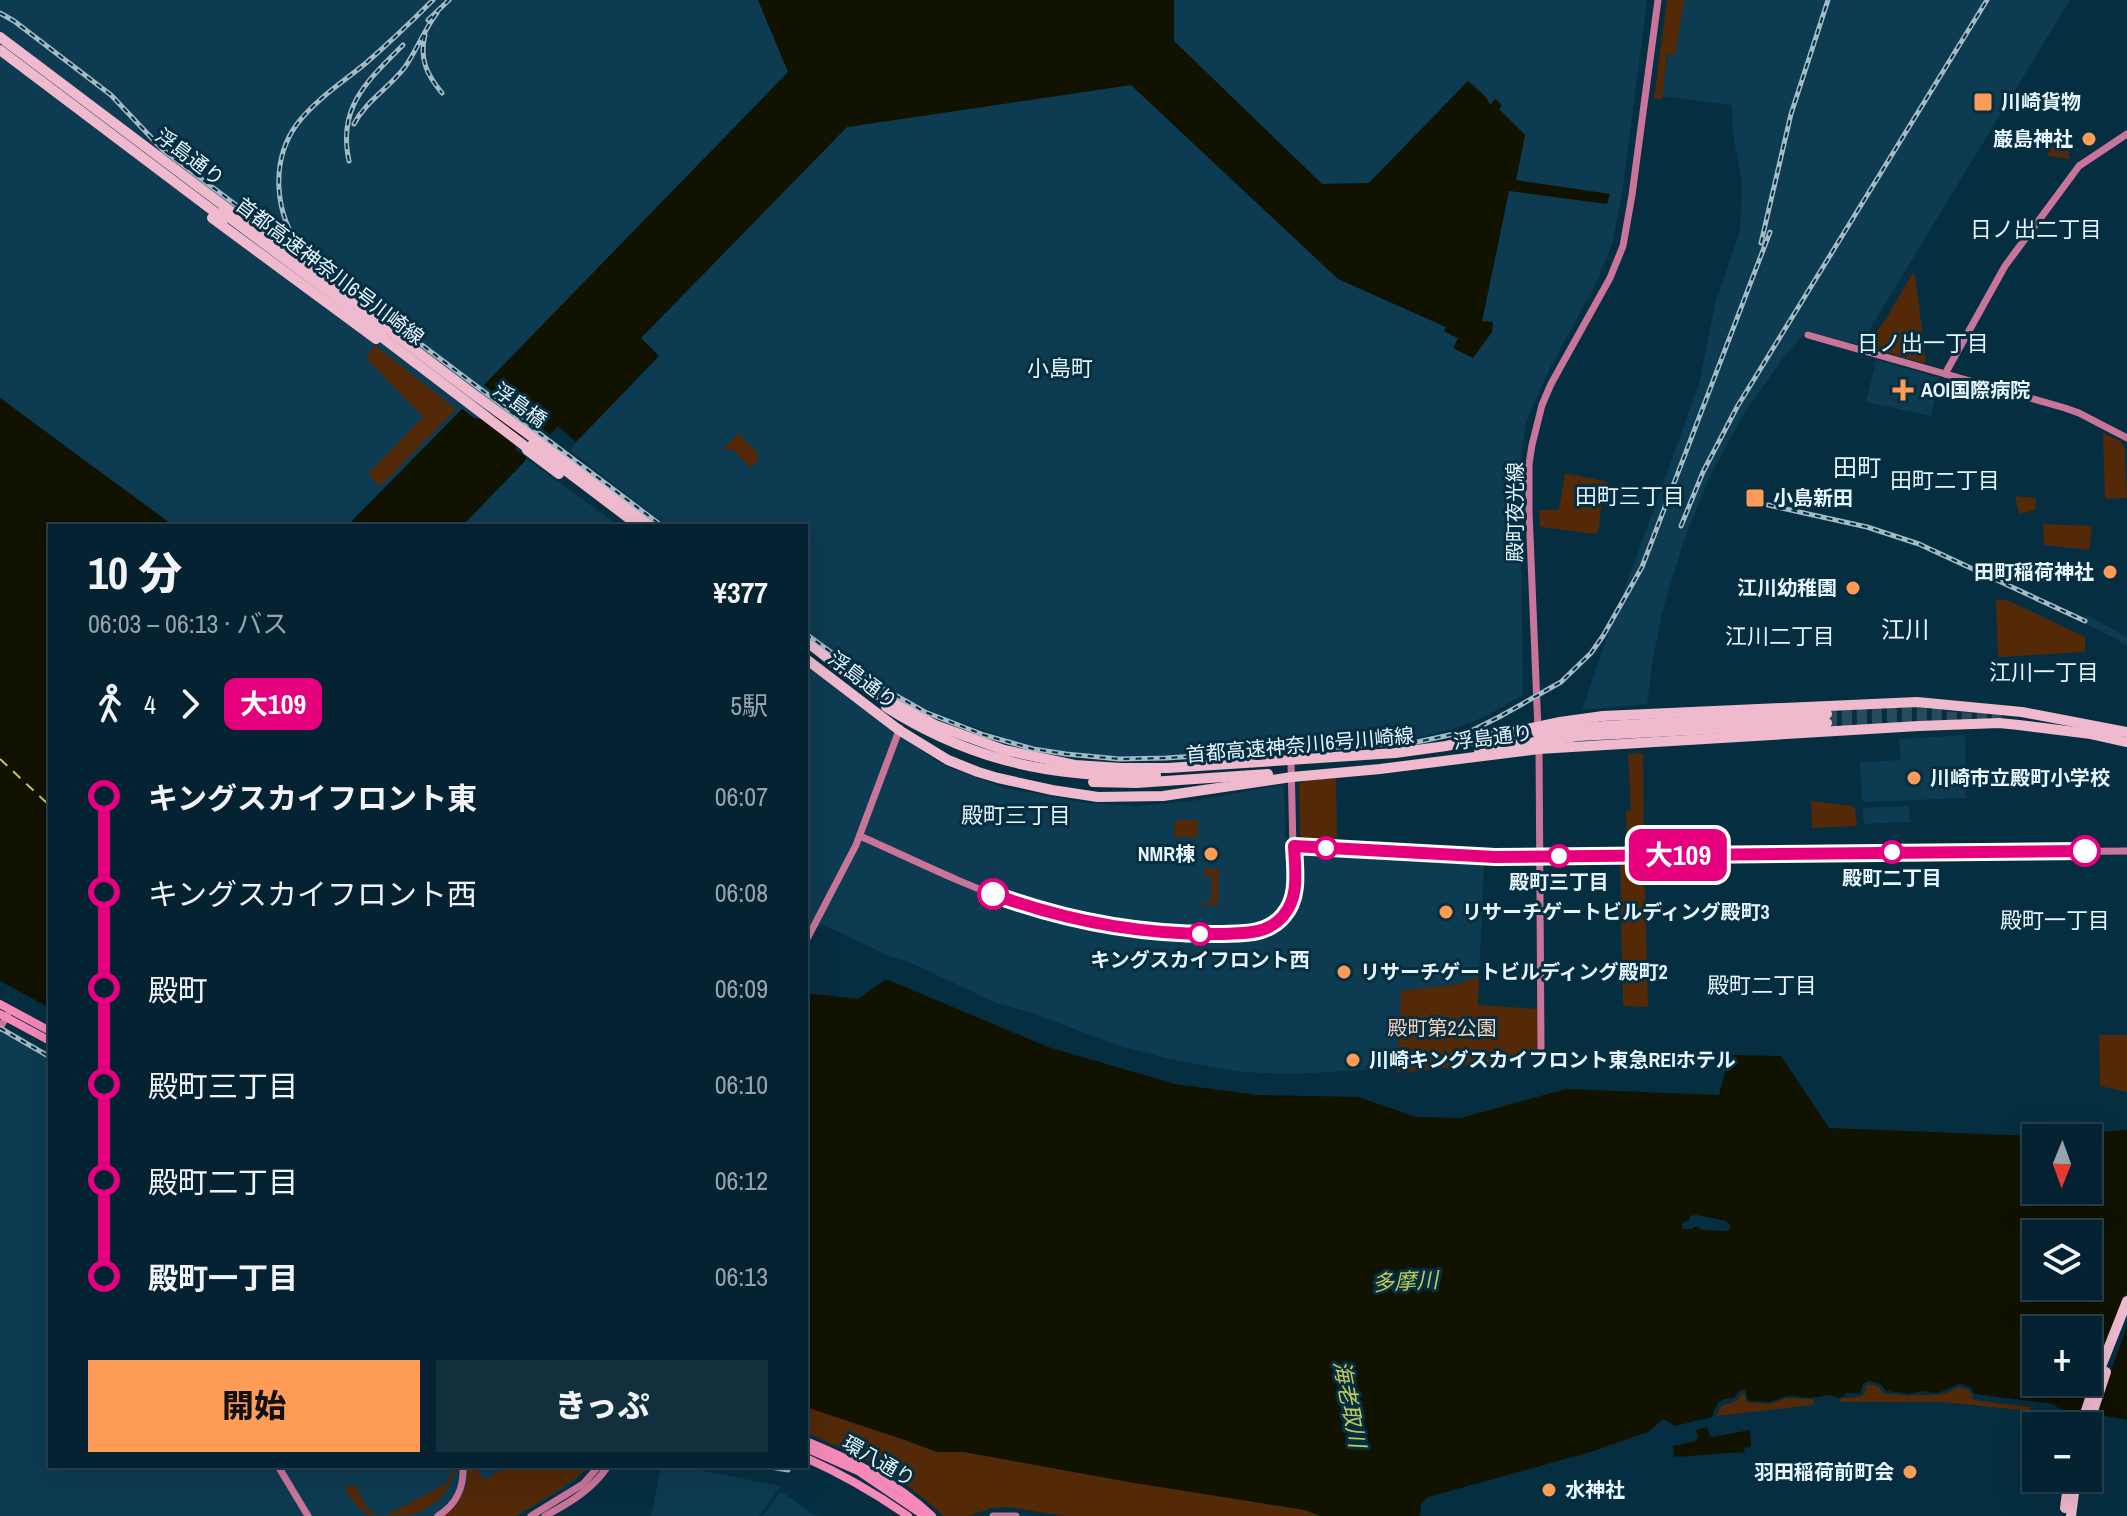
<!DOCTYPE html>
<html lang="ja">
<head>
<meta charset="utf-8">
<style>
  body { margin:0; font-family:"Archivo Narrow","Noto Sans JP",sans-serif; background:#122f3d; color:#f1f3f6; height:100vh; display:flex; flex-direction:column; font-size:30px; white-space:nowrap }
  * { box-sizing:border-box; margin:0 }
  p { font-size:26px; color:#97a4ab }
  .icon { flex:none; width:44px; height:44px; fill:none; stroke:currentColor; stroke-width:2; stroke-linecap:round; stroke-linejoin:round }
  .map { position:relative; flex:1; overflow:hidden }
  .drawer { position:absolute; left:48px; top:524px; width:760px; height:944px; display:flex; flex-direction:column; background:#042231; border-radius:0px; box-shadow:0 8px 32px #0002,0 0 0 2px #253f4d }
  .drawer>* { flex:none }
  .badge { padding:0 16px; border-radius:12px; font-size:28px; line-height:52px }
  .needle { width:52px; rotate:181deg }
  .controls { position:absolute; left:2022px; top:1124px; display:grid; gap:16px }
  .controls a { display:grid; place-items:center; width:80px; height:80px; border-radius:0px; background:#042231; box-shadow:0 8px 32px #0002,0 0 0 2px #253f4d; font-size:40px }
  .map>.badge { position:absolute; translate:-50% -50%; box-shadow:0 0 0 4px #fff }
  .legs { display:flex; align-items:center; gap:12px; height:88px; padding:0 40px; font-size:26px }
  .legs p { margin-inline-start:auto }
  .headline { display:flex; align-items:center; justify-content:space-between; height:136px; padding:0 40px }
  h1 { font-size:44px; font-weight:800; line-height:60px }
  .cta { display:flex; gap:16px; margin-top:auto; padding:16px 40px }
  .cta a { flex:1; height:92px; border-radius:0px; background:#fe9c57; color:#111; font-size:32px; font-weight:800; line-height:92px; text-align:center }
  .cta a+a { background:#122f3d; color:#f1f3f6 }
  ul { padding:0 40px; list-style:none }
  li { display:flex; align-items:center; gap:28px; height:96px; font-size:30px }
  li i { display:grid; place-items:center; width:12px; height:100%; margin:0 10px; background:currentColor }
  li i::after { content:''; width:20px; height:20px; margin:-10px; border:6px solid; border-radius:50%; background:#042231 }
  li p { margin-inline-start:auto }
  li:first-child i { background:linear-gradient(#0000 50%,currentColor 0) }
  li:last-child i { background:linear-gradient(currentColor 50%,#0000 0) }
  .map>svg:first-child { display:block }
</style>
</head>
<body>
<div class="map">
<svg width="2127" height="1516" viewBox="0 0 2127 1516">
  <rect width="100%" height="100%" fill="#062e41"/>
  <g fill="#0d3b51">
    <path d="M0,0h758l31,72 -304,313 14,12v3l-19,19 -6,-1 -12,-9 -115,117h-176l-46,-32 -125,-97z"/>
    <path d="M1174,0h473l-25,195 -10,49 -14,35 -51,95 -21,48 -6,46 3,227 -37,21 -24,10 -39,11 -79,8 -115,8 -86,3h-43l-32,-3 -46,-9 -89,-32 -26,-13 -43,-26 -58,-42v-105h-139l-96,-75 5,-9 83,-86 -18,-18 206,-211 284,-42 207,194 108,48 -2,4 15,5 17,17 16,-21 -10,-11 27,-131 7,-10 9,-45 -27,-26 -3,-9 -5,5 -5,-8 -17,-16 -99,102 -47,1 -148,-143z"/>
    <path d="M1677,0h393l-210,345 -53,-14 -23,26 -39,55 -36,66 -26,65 -21,69 -9,46 -6,46 -65,6 20,-59 97,-267 17,-84 24,-69 2,-49 -9,-48 -1,-29 -71,-9z"/>
    <path d="M1876,360l64,18 -9,38 -65,-14z"/>
    <path d="M527,459l65,47 28,20h-158z"/>
    <path d="M2087,615l40,22v8l-44,-23z"/>
    <path d="M806,665l100,75 38,26 61,22 81,15 50,3 56,-5 88,-16 4,3 2,63 194,11 4,6 -5,109 -26,8 -51,6 -5,77 -104,6 -51,-2 -73,-13 -52,-14 -88,-33 -33,-9 -89,-42 -18,-5 -68,-32 -2,4 -12,-5z"/>
    <path d="M1965,735l1,63 -102,4 -2,-2 -2,-38 41,-2 -2,-21z"/>
    <path d="M1909,806l1,16 -46,2 -1,-16z"/>
    <path d="M0,1031l8,5 3,-3 39,20v413h540l-23,21 -50,29h-517z"/>
    <path d="M661,1466h18l102,20 -22,30h-108z"/>
    <path d="M781,1491l31,23 10,2h-59z"/>
  </g>
  <g fill="#532908">
    <path d="M1667,0h17l-9,55 -8,-1 -5,46 -8,-2z"/>
    <path d="M2065,134l5,25 -23,-3 10,-20z"/>
    <path d="M1912,274l3,1 11,86 -3,2 -55,-16 -1,-3 19,-25z"/>
    <path d="M374,345l82,64 -76,77 -12,-12 55,-57 -57,-59z"/>
    <path d="M740,432l3,7 16,15 -3,3 2,3 -7,8 -20,-20 -5,3 -3,-2z"/>
    <path d="M2103,433l17,8 5,7 2,50 -20,1 -2,-3z"/>
    <path d="M1565,473l43,9 -6,22 -4,28 -2,2 -55,-7 -1,-2 -1,-15h20z"/>
    <path d="M2015,496l21,2 -1,12 -16,4z"/>
    <path d="M2043,524l49,2 -3,24 -45,-5z"/>
    <path d="M1996,600h11l78,37v14l-3,1 -82,5 -2,-1z"/>
    <path d="M1643,753l1,96 -17,2 -1,-40 5,-1 -3,-56z"/>
    <path d="M1336,776l1,67 -31,-1 -6,-6 -1,-52 5,-4z"/>
    <path d="M1811,801l41,5 3,3 2,17 -45,2z"/>
    <path d="M1175,820h23v17h-24z"/>
    <path d="M1620,859h24l3,104 -25,1z"/>
    <path d="M1204,869h15l-1,36h-16v-3h9l1,-25 -8,-1z"/>
    <path d="M1647,969l1,38 -25,-1v-36z"/>
    <path d="M1479,977l-1,28 60,4v47l-52,8 -89,9 4,-82 52,-6z"/>
    <path d="M2099,1035h28v57l-27,-6z"/>
    <path d="M1869,1384l9,2 6,7c18,1 39,4 58,1 14,-3 14,-11 29,-3l3,9 56,7v4l-87,-9h-103l1,-4 17,-1 6,-3 2,-9z"/>
    <path d="M1742,1393l3,1 1,7 22,3 18,-7 27,2 1,6 -98,11 5,-10 13,-4z"/>
    <path d="M806,1407l96,32 35,13h27l165,30 176,28 15,6h-257l-54,-9 -17,1 -24,8h-25l-16,-15 -40,-31 -81,-38z"/>
    <path d="M449,1466h7c-3,24 -22,42 -45,49 -7,1 -18,1 -26,1l62,-33 5,-11z"/>
    <path d="M468,1466h8l7,14 22,-12v-2h83l-2,4 -36,26 -35,20h-71c17,-11 25,-31 24,-50z"/>
    <path d="M350,1485l5,1 12,22 11,8c-17,0 -25,-15 -34,-28z"/>
  </g>
  <g fill="#111200" fill-rule="evenodd">
    <path d="M758,0h416v41l148,143 47,-1 99,-102 18,16 4,8 5,-6 7,6 -3,4 26,26 -9,45 94,14 -3,10 -98,-13 -27,130 11,1 -1,10 -19,26 -20,-10 6,-12 -2,2 -13,-7 2,-4 -108,-48 -207,-194 -284,42 -206,211 18,18 -83,86 -18,-16 -8,9 -12,-10h-6l-17,20v4l11,8 -1,4 -63,65h-115l115,-117 12,9 6,1 19,-19v-3l-15,-12 304,-313z"/>
    <path d="M0,398l174,128h-124v482l-50,-27z"/>
    <path d="M886,979l162,68 127,37 82,11 101,2 58,20 45,1 105,-29 153,6 11,-40 51,1 48,72 206,8 92,-6v290l-67,-11 -8,-5 -78,-10 -3,-6 -11,-4 -22,9 -30,1 -22,-3 -6,-7 -11,-3 -5,3 -4,10 -15,-1v3l-6,2 -9,-3 -20,3 -22,-2 -18,6 -22,-1 -3,-11 -6,1 -6,9 -9,-1 -10,11 -2,7 -37,9 -10,-6h-3l-14,12 -61,21 -159,44 -7,7 -1,12h-100l-15,-6 -176,-28 -165,-30h-27l-35,-13 -96,-32v-414l52,6zM2036,1138h52v52h-52zM1697,1215l29,6 5,6 -3,4 -26,-1 -6,-4 -4,3h-10v-6l7,-3 1,-4zM2036,1234h52v52h-52zM2036,1330h52v52h-52z"/>
    <path d="M1707,1427l2,8 4,2 37,-7 1,17 -7,1 1,4 -71,5 -1,-11 23,-5 2,-4 -2,-7z"/>
  </g>
  <g fill="#062e41">
    <path d="M2127,1291v36l-32,87 32,6v1l-67,-10 -7,-4 -22,-3 -58,-6 -4,-8 -9,-4 -12,6 -11,3 -11,-2 -18,3 -25,-3 -5,-7 -9,-2 -3,2 -2,8 -4,3 -15,-1v-3l15,1 3,-10 6,-3 11,3 6,7 22,3 18,-3 5,2h7l22,-9 11,4 3,6 78,10 8,5 21,3z"/>
    <path d="M1743,1390h2l3,11 3,1h19l18,-6 25,2 -4,1 -23,-1 -14,5h-21l-4,-1 -2,-8 -3,-1 -5,8 -16,4 -5,11 -4,1 6,-14 6,-4 12,-1 3,-7z"/>
  </g>
  <g fill="none" stroke-linecap="round" stroke-linejoin="round">
    <path stroke="#c0ca5a" stroke-width="2" stroke-dasharray="10 8" stroke-linecap="butt" d="M0,759l50,47"/>
    <g stroke="#284c5d" stroke-width="10" stroke-dasharray="10 5" stroke-linecap="butt">
      <path d="M1827,714l118,-6"/>
      <path d="M1827,723l109,-7 66,3"/>
    </g>
    <g stroke="#c97599" stroke-width="7">
      <path d="M1808,335l257,73 14,5 48,25"/>
      <path d="M1945,374l60,-108 74,-100 48,-32"/>
      <path d="M1538,730l-9,-219v-47l3,-19 10,-40 9,-21 59,-106 13,-32 9,-51 26,-195"/>
      <path d="M1539,746l2,302"/>
      <path d="M860,836c52,23 103,49 157,67 65,22 136,32 204,31 16,-1 33,1 48,-7 14,-7 21,-19 25,-33l-3,-134"/>
      <path d="M1294,846l201,11 632,-6"/>
      <path d="M806,941l50,-96 44,-117"/>
      <path d="M0,1028l10,-18"/>
      <path d="M278,1466l30,50"/>
      <path d="M438,1516c19,-12 26,-28 25,-50"/>
      <path d="M531,1516l52,-32 16,-18"/>
      <path d="M545,1516c24,-13 47,-26 63,-50"/>
      <path d="M993,1516h23"/>
    </g>
    <g stroke="#f589b7" stroke-width="8">
      <path d="M0,1004l50,27"/>
      <path d="M0,1014l50,27"/>
      <path d="M806,1441c46,19 89,40 126,75"/>
      <path d="M806,1448l52,23 65,44"/>
      <path d="M806,1458c36,16 69,35 102,58"/>
    </g>
    <g stroke="#efbace" stroke-width="10">
      <path d="M0,37l472,356 182,133"/>
      <path d="M0,50l224,169"/>
      <path d="M222,212l160,120"/>
      <path d="M212,218l164,121"/>
      <path d="M375,332l159,121"/>
      <path d="M532,445l107,81"/>
      <path d="M527,450l32,24"/>
      <path d="M806,641l61,48 68,36 69,25 71,15 46,3h47l227,-15 51,-7 114,-24 43,-6 314,-14 105,10 105,20"/>
      <path d="M806,659l93,71 49,30 30,12 20,6 54,12 46,7 65,-1 129,-19 88,-8 159,-20 380,-23 80,-3 20,2 72,9 36,8"/>
      <path d="M886,707c85,54 169,72 270,68"/>
      <path d="M1537,733l68,-7 222,-12"/>
      <path d="M1479,750l99,-14 249,-13"/>
      <path d="M1093,782l43,1 132,-9"/>
      <path d="M2081,1426l16,-49 30,-76"/>
      <path d="M2088,1426l18,-54"/>
      <path d="M2065,1508l4,-30"/>
      <path d="M2071,1516l5,-38"/>
    </g>
    <defs>
      <g id="rail">
        <path d="M0,13l14,8 97,74 52,55 499,376"/>
        <path d="M428,20l21,-20"/>
        <path d="M425,35c-6,24 2,40 17,58"/>
        <path d="M354,124c12,-23 35,-36 51,-57 12,-17 19,-37 32,-54"/>
        <path d="M349,161c-12,-54 19,-81 54,-116"/>
        <path d="M1761,243l30,-129 37,-114"/>
        <path d="M303,250c-29,-34 -33,-89 -6,-126 18,-24 46,-42 69,-61 23,-20 45,-41 67,-63"/>
        <path d="M1768,505l99,22 52,17 166,77"/>
        <path d="M1681,526l22,-54 34,-65 250,-407"/>
        <path d="M806,634l66,48 53,30 59,23 49,14 33,5 53,5 47,-1 251,-16 56,-12 26,-13 62,-35 30,-29 12,-17 39,-69 128,-335"/>
        <path d="M0,1028l50,29"/>
        <path d="M765,1466l23,4"/>
      </g>
    </defs>
    <use href="#rail" stroke="#a4bac5" stroke-width="5"/>
    <use href="#rail" stroke="#062e41" stroke-width="2" stroke-dasharray="6" stroke-linecap="butt"/>
  </g>
  <g fill="none" stroke-linecap="round" stroke-linejoin="round">
    <defs>
      <path id="line-1" d="M993,894c73,27 150,41 227,40 23,-1 47,1 63,-18 17,-19 12,-46 11,-70l201,11 590,-6"/>
    </defs>
    <use href="#line-1" stroke="#fff" stroke-width="18"/>
    <use href="#line-1" stroke="#e6007e" stroke-width="12"/>
  </g>
  <g fill="#fe9c57" stroke="#062e41" stroke-width="3">
    <rect x="1973" y="92" width="20" height="20" rx="4"/>
    <circle cx="2089" cy="139" r="8"/>
    <path d="M1899 378h8v8h8v8h-8v8h-8v-8h-8v-8h8z"/>
    <rect x="1745" y="488" width="20" height="20" rx="4"/>
    <circle cx="2110" cy="572" r="8"/>
    <circle cx="1853" cy="588" r="8"/>
    <circle cx="1914" cy="778" r="8"/>
    <circle cx="1211" cy="854" r="8"/>
    <circle cx="1446" cy="912" r="8"/>
    <circle cx="1344" cy="972" r="8"/>
    <circle cx="1353" cy="1060" r="8"/>
    <circle cx="1910" cy="1472" r="8"/>
    <circle cx="1549" cy="1490" r="8"/>
  </g>
  <g fill="#fff" stroke="#e6007e" stroke-width="4">
    <circle cx="1326" cy="848" r="10"/>
    <circle cx="2085" cy="851" r="14"/>
    <circle cx="1892" cy="852" r="10"/>
    <circle cx="1559" cy="856" r="10"/>
    <circle cx="993" cy="894" r="14"/>
    <circle cx="1200" cy="934" r="10"/>
  </g>
  <g text-anchor="middle" stroke-width="6" stroke-linejoin="round" paint-order="stroke">
    <g font-size="20" font-weight="bold" fill="#e7f5fd" stroke="#062e41" text-anchor="start">
      <text x="2001" y="109">川崎貨物</text>
      <text x="2073" y="146" text-anchor="end">巌島神社</text>
      <text x="1921" y="397">AOI国際病院</text>
      <text x="1773" y="505">小島新田</text>
      <text x="2094" y="579" text-anchor="end">田町稲荷神社</text>
      <text x="1837" y="595" text-anchor="end">江川幼稚園</text>
      <text x="1930" y="785">川崎市立殿町小学校</text>
      <text x="1195" y="861" text-anchor="end">NMR棟</text>
      <text x="1462" y="919">リサーチゲートビルディング殿町3</text>
      <text x="1360" y="979">リサーチゲートビルディング殿町2</text>
      <text x="1369" y="1067">川崎キングスカイフロント東急REIホテル</text>
      <text x="1894" y="1479" text-anchor="end">羽田稲荷前町会</text>
      <text x="1565" y="1497">水神社</text>
    </g>
    <g font-size="20" fill="#e7f5fd" stroke="#062e41">
      <text transform="translate(190 157) rotate(37)" y="7">浮島通り</text>
      <text transform="translate(330 271) rotate(37)" y="7">首都高速神奈川6号川崎線</text>
      <text transform="translate(520 405) rotate(36)" y="7">浮島橋</text>
      <text transform="translate(1515 512) rotate(-90)" y="7">殿町夜光線</text>
      <text transform="translate(863 680) rotate(37)" y="7">浮島通り</text>
      <text transform="translate(1493 737) rotate(-7)" y="7">浮島通り</text>
      <text transform="translate(1300 745) rotate(-5)" y="7">首都高速神奈川6号川崎線</text>
      <text transform="translate(879 1461) rotate(30)" y="7">環八通り</text>
    </g>
    <g font-size="20" font-weight="bold" fill="#e7f5fd" stroke="#062e41">
      <text x="1892" y="885">殿町二丁目</text>
      <text x="1559" y="889">殿町三丁目</text>
      <text x="1200" y="967">キングスカイフロント西</text>
    </g>
    <g font-size="20" fill="#f8d1b9" stroke="#062e41">
      <text x="1442" y="1035">殿町第2公園</text>
    </g>
    <g font-size="22" fill="#e7f5fd" stroke="#062e41">
      <text x="2036" y="237">日ノ出二丁目</text>
      <text x="1923" y="351">日ノ出一丁目</text>
      <text x="1060" y="376">小島町</text>
      <text x="1945" y="488">田町二丁目</text>
      <text x="1630" y="504">田町三丁目</text>
      <text x="1780" y="644">江川二丁目</text>
      <text x="2044" y="680">江川一丁目</text>
      <text x="1016" y="823">殿町三丁目</text>
      <text x="2055" y="928">殿町一丁目</text>
      <text x="1762" y="993">殿町二丁目</text>
    </g>
    <g font-size="22" font-style="italic" fill="#c0ca5a" stroke="#062e41">
      <text transform="translate(1405 1281) rotate(-3)" y="8">多摩川</text>
      <text transform="translate(1350 1404) rotate(79)" y="8">海老取川</text>
    </g>
    <g font-size="24" fill="#e7f5fd" stroke="#062e41">
      <text x="1857" y="476">田町</text>
      <text x="1905" y="638">江川</text>
    </g>
  </g>
</svg>
<div class="controls">
<a><svg class="needle" viewBox="-14 -14 28 28"><path d="M0-13l5 13h-10z" fill="#e53935"/><path d="M0 13l5-13h-10z" fill="#97a4ab"/></svg></a>
<a><svg class="icon" aria-label="layers" viewBox="0 0 24 24"><path d="M12 4l9 5-9 5-9-5zM3 14l9 5 9-5"/></svg></a>
<a>+</a>
<a>−</a>
</div>
<b class="badge" style="left:1678px;top:855px;background:#e6007e;color:#fff">大109</b>
<section class="drawer">
<div class="headline"><div><h1>10 分</h1><p>06:03 – 06:13 · バス</p></div><b>¥377</b></div>
<div class="legs"><svg class="icon" aria-label="walk" viewBox="0 0 24 24"><circle cx="13" cy="4" r="2"/><path d="M13 8l-2 6 4 7M11 14l-3 7M7 12l3-4h3l4 4"/></svg>4<svg class="icon" aria-label="forward" viewBox="0 0 24 24"><path d="M9 5l7 7-7 7"/></svg><b class="badge" style="background:#e6007e;color:#fff">大109</b><p>5駅</p></div>
<ul>
<li><i style="color:#e6007e"></i><b>キングスカイフロント東</b><p>06:07</p></li>
<li><i style="color:#e6007e"></i><span>キングスカイフロント西</span><p>06:08</p></li>
<li><i style="color:#e6007e"></i><span>殿町</span><p>06:09</p></li>
<li><i style="color:#e6007e"></i><span>殿町三丁目</span><p>06:10</p></li>
<li><i style="color:#e6007e"></i><span>殿町二丁目</span><p>06:12</p></li>
<li><i style="color:#e6007e"></i><b>殿町一丁目</b><p>06:13</p></li>
</ul>
<div class="cta"><a>開始</a><a>きっぷ</a></div>
</section>
</div>
</body>
</html>
